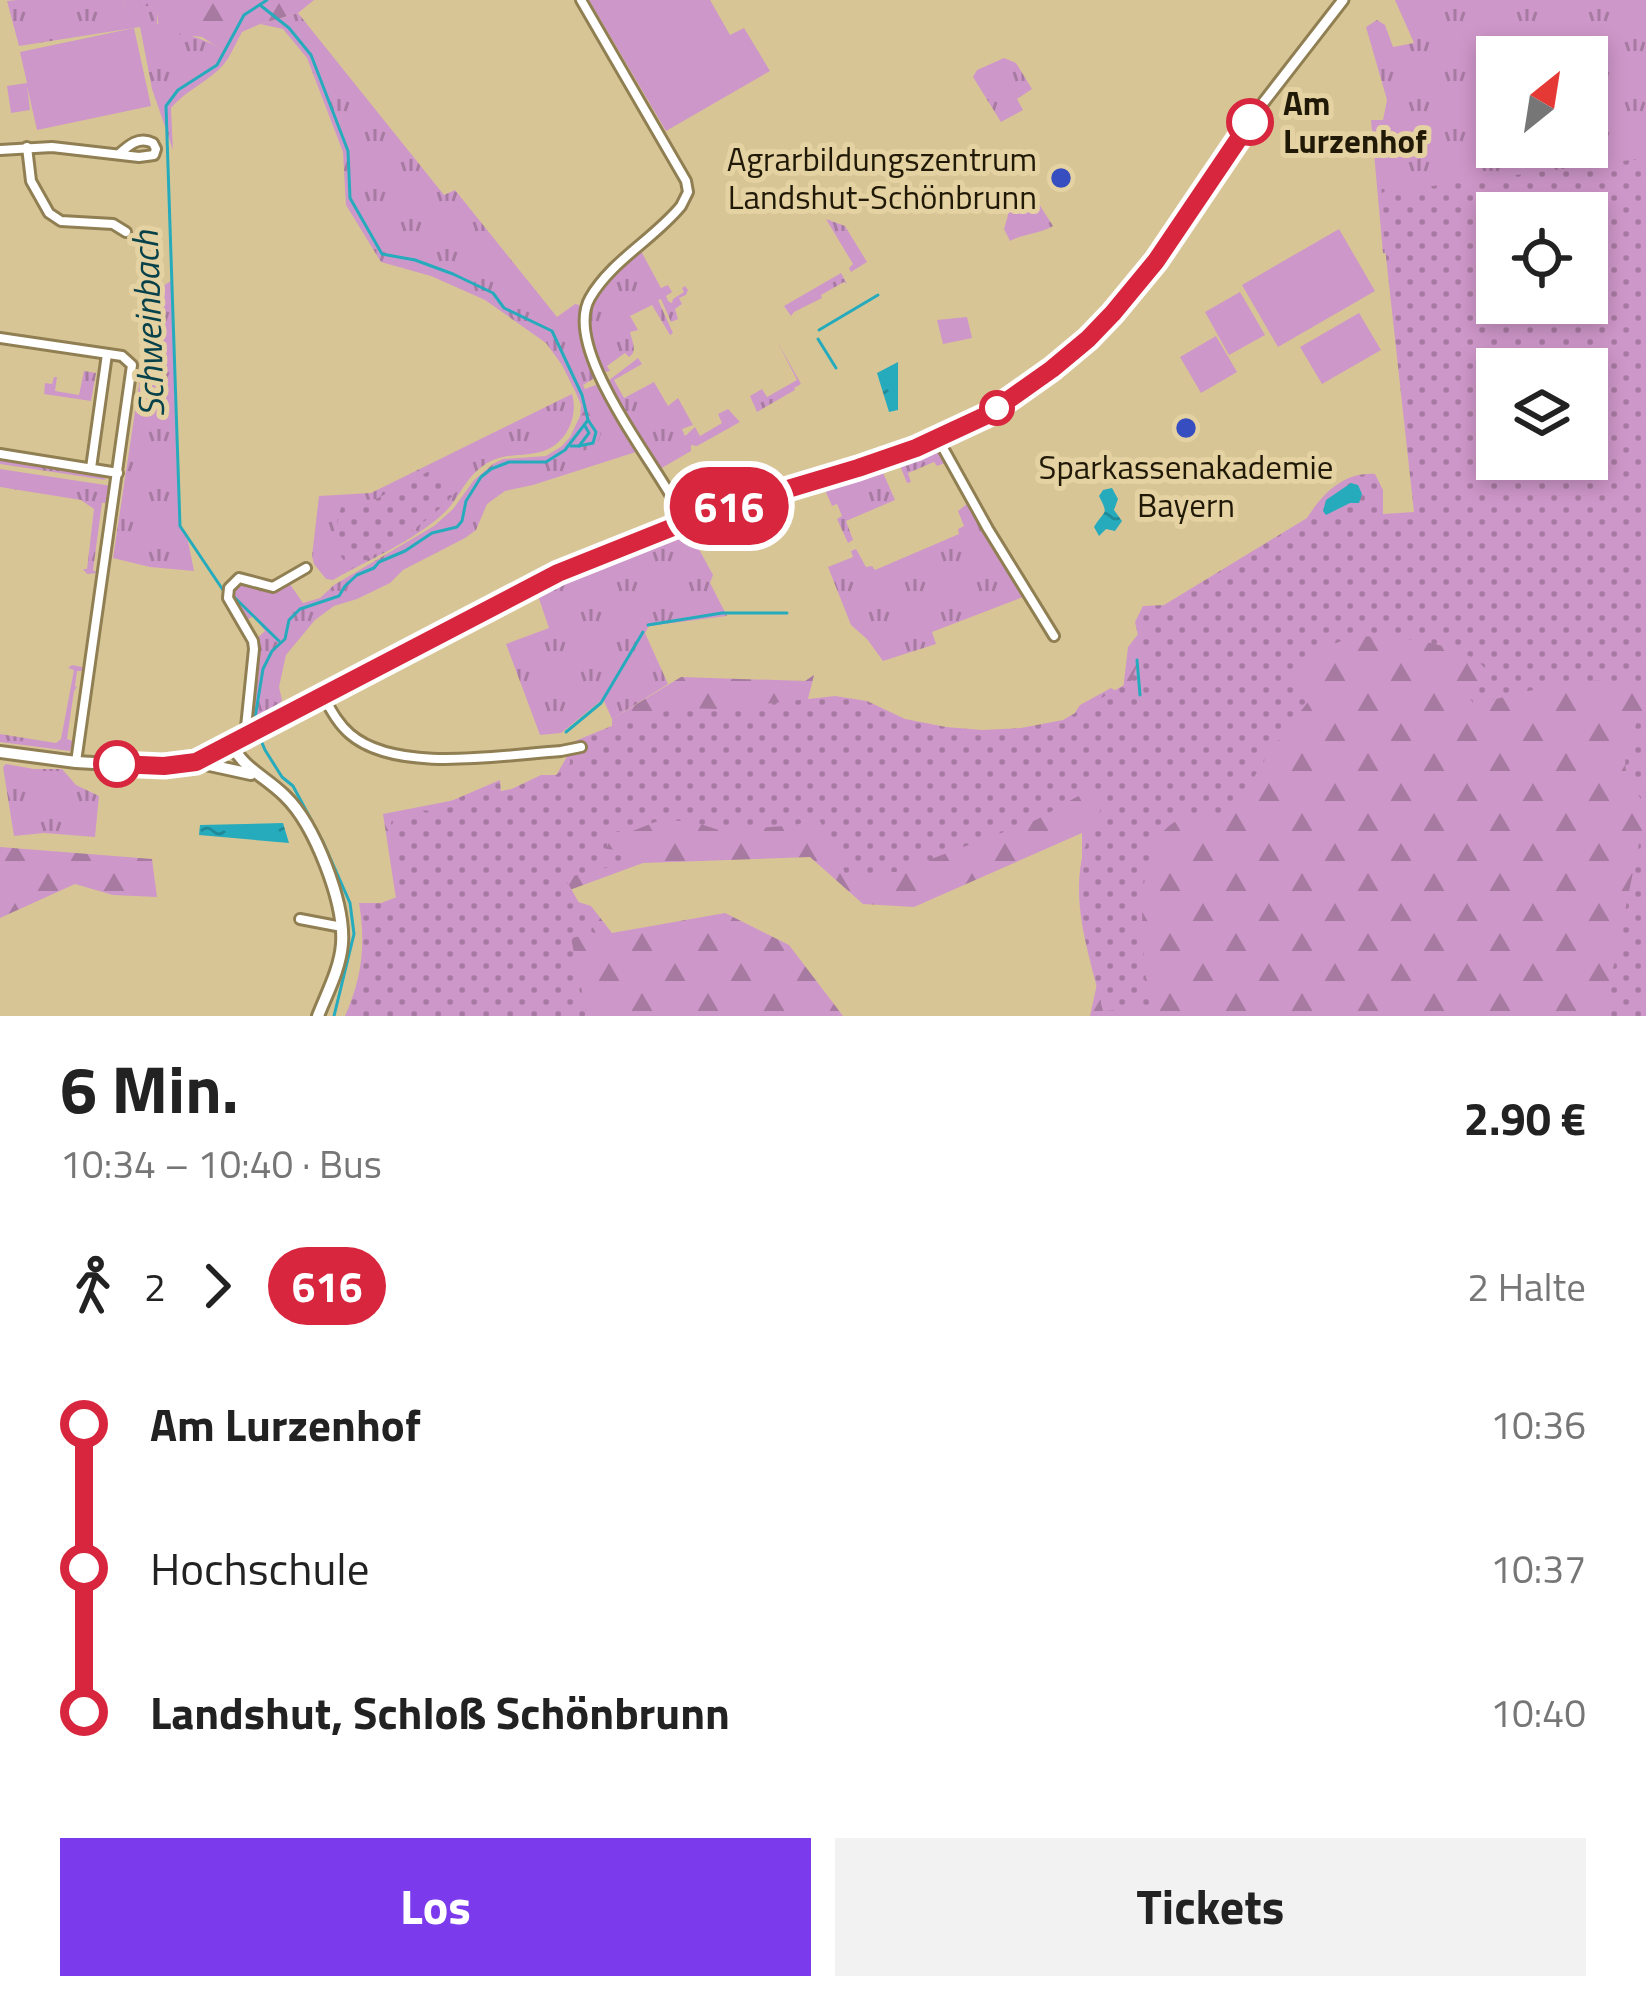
<!DOCTYPE html>
<html lang="de">
<head>
<meta charset="utf-8">
<style>
  body { margin:0; font-family:"Titillium Web",sans-serif; background:#f2f2f2; color:#222; height:100vh; display:flex; flex-direction:column; font-size:45px; white-space:nowrap }
  * { box-sizing:border-box; margin:0 }
  p { font-size:39px; color:#767676 }
  .icon { flex:none; width:66px; height:66px; fill:none; stroke:currentColor; stroke-width:2; stroke-linecap:round; stroke-linejoin:round }
  .map { position:relative; height:1016px; overflow:hidden }
  .side { display:flex; flex-direction:column; background:#fff; flex:1 }
  .side>* { flex:none }
  .badge { padding:0 24px; border-radius:39px; font-size:42px; line-height:78px }
  .needle { width:78px; rotate:30deg }
  .fabs { position:absolute; left:1476px; top:36px; display:grid; gap:24px }
  .fabs a { display:grid; place-items:center; width:132px; height:132px; border-radius:0px; background:#fff; box-shadow:0 6px 18px #0003; font-size:60px }
  .map>.badge { position:absolute; translate:-50% -50%; box-shadow:0 0 0 6px #fff }
  .legs { display:flex; align-items:center; gap:18px; height:132px; padding:0 60px; font-size:39px }
  .legs p { margin-inline-start:auto }
  .head { display:flex; align-items:center; justify-content:space-between; height:204px; padding:0 60px }
  h1 { font-size:66px; font-weight:700; line-height:90px }
  .action { display:flex; gap:24px; margin-top:auto; padding:24px 60px }
  .action a { flex:1; height:138px; border-radius:0px; background:#7c3aed; color:#fff; font-size:48px; font-weight:700; line-height:138px; text-align:center }
  .action a+a { background:#f2f2f2; color:#222 }
  ul { padding:0 60px; list-style:none }
  li { display:flex; align-items:center; gap:42px; height:144px; font-size:45px }
  li i { display:grid; place-items:center; width:18px; height:100%; margin:0 15px; background:currentColor }
  li i::after { content:''; width:30px; height:30px; margin:-15px; border:9px solid; border-radius:50%; background:#fff }
  li p { margin-inline-start:auto }
  li:first-child i { background:linear-gradient(#0000 50%,currentColor 0) }
  li:last-child i { background:linear-gradient(currentColor 50%,#0000 0) }
  .map>svg:first-child { display:block }
</style>
</head>
<body>
<div class="map">
<svg width="1646" height="1016" viewBox="0 0 1646 1016">
  <defs>
    <pattern id="grass-tufts" width="24" height="20" patternUnits="userSpaceOnUse" patternTransform="scale(3)"><rect width="24" height="20" fill="#ce97c9"/><path d="M3 7l-1-3M5 7V3M7 7l1-3M15 17l-1-3M17 17v-4M19 17l1-3" fill="none" stroke="#a77aa1"/></pattern>
    <pattern id="forest-firs" width="22" height="20" patternUnits="userSpaceOnUse" patternTransform="scale(3)"><rect width="22" height="20" fill="#ce97c9"/><path d="M5 1l3.5 6h-7zM16 11l3.5 6h-7z" fill="#a77aa1"/></pattern>
    <pattern id="wetland-marsh" width="20" height="14" patternUnits="userSpaceOnUse" patternTransform="scale(3)"><rect width="20" height="14" fill="#ce97c9"/><path d="M1 5h8M5 5V1M11 12h8M15 12V8" fill="none" stroke="#a77aa1"/></pattern>
    <pattern id="park-dots" width="8" height="8" patternUnits="userSpaceOnUse" patternTransform="scale(3)"><rect width="8" height="8" fill="#ce97c9"/><path d="M2 2h.1M6 6h.1" fill="none" stroke="#a77aa1" stroke-width="1.8" stroke-linecap="round"/></pattern>
    <pattern id="water-ripples" width="26" height="14" patternUnits="userSpaceOnUse" patternTransform="scale(3)"><rect width="26" height="14" fill="#26abbd"/><path d="M2 4q2-2 4 0t4 0M15 11q2-2 4 0t4 0" fill="none" stroke="#208a98"/></pattern>
  </defs>
  <rect width="100%" height="100%" fill="#d8c596"/>
  <g fill="url(#grass-tufts)" fill-rule="evenodd">
    <path d="M16,0h106l8,21 7,-15h13l7,5v13c26,11 50,13 73,31 -12,23 -41,32 -59,53l2,42 -21,-61 -12,-62 -121,19 -12,-45z"/>
    <path d="M1395,0h251v477l-213,33 -41,-256 -9,-1 -12,-133h12l4,-20 -21,-73 11,-7 8,5 8,22 21,-4zM1497,57h90v90h-90zM1497,213h90v90h-90zM1497,369h90v90h-90z"/>
    <path d="M298,13l146,182 11,-5 102,127 18,-13 4,1v31l17,38 -3,5 -10,6 2,4 16,-6 38,68 -106,34 -28,6 -18,13 -11,26 -11,8 -62,32 -13,13 -33,16 -23,7 -19,14 -29,35 -7,32 3,13 -9,12 -29,18 11,-90 10,-9 -12,-15 -10,7 -15,-25 6,-18 39,7 14,-7 16,23 17,-5 14,-13 100,-59 19,-17 21,-29 19,-16 10,-5 43,-3 16,-10 8,-9 10,-21 1,-11 -5,-12 -14,-28 -16,-22 -61,-43 -54,-24 -50,-14 -35,-57 -3,-53 -36,-94 -24,-29 -23,-5z"/>
    <path d="M1004,58l12,5 16,26 -15,10 6,11 -22,12 -28,-45 4,-7z"/>
    <path d="M1032,193l21,33c-13,8 -28,7 -43,15l-6,-12 4,-14 -1,-9z"/>
    <path d="M826,219l19,7 22,36 -16,10 -2,-4 4,-4z"/>
    <path d="M641,251l20,37 7,-3 4,7 -6,4 2,5 4,2 1,-4 11,-7 -2,-4 3,-2 3,4 -2,5 -7,3 3,6 -7,5 3,10 -7,3 -10,-23 -3,1 15,33 -3,2 -18,-30 -22,11 8,14 -8,2c2,9 8,20 -1,25l-4,-4 -18,13 3,5 -5,1c-39,-59 -5,-82 36,-121z"/>
    <path d="M841,273l6,11 -3,-2 -23,13 1,3 -28,14 -3,4 -7,-10z"/>
    <path d="M171,281l9,245 8,15 6,30 -44,-4 -37,-9 40,-266z"/>
    <path d="M777,341l24,43 -7,4 1,2 -38,22 -7,-16 12,-7 5,8 30,-17z"/>
    <path d="M638,358l4,6 -28,16 10,18 30,-16 14,24 10,-8 15,27 -11,4 3,7 10,-9 5,9 22,-13 -4,-9 10,-5 12,13 -43,24 -6,-1v6l-31,18 -29,-46 -23,-42z"/>
    <path d="M84,371l12,2 -5,28 -47,-7 1,-11 7,1 2,-7h3l-2,14 24,4z"/>
    <path d="M572,394c7,24 -7,52 -32,58 -24,6 -39,-1 -61,17 -15,12 -21,31 -35,44 -30,28 -74,46 -111,67l-7,-1 -12,-15 -2,-8 7,-60 52,-3z"/>
    <path d="M930,450l8,2 7,11 -8,3 -3,-4 -26,11 3,9 -4,1 -8,-20z"/>
    <path d="M0,458l99,15 7,7 -106,-16z"/>
    <path d="M881,468l14,32 -49,21 7,19 -5,3 -11,-24 5,-3 -5,-12 -5,2 -9,-21z"/>
    <path d="M0,469l112,17 -3,17h-7l-9,67 5,3 -11,1 -4,-5h4l7,-60 -13,-9 -81,-13z"/>
    <path d="M968,503l55,94 -91,35 4,12 -53,17 -16,-22 -16,-14 -23,-58 25,-10 -2,-6 5,-2 10,18 6,-1 3,4 84,-36 -1,-5 6,-3 -6,-15z"/>
    <path d="M688,529l25,46 -3,8 17,33 -78,10 -4,7 23,51 -56,35 -9,-20 -42,34 -21,2 -34,-91 43,-16 -13,-38 43,-20z"/>
    <path d="M72,665l10,2 1,4h-6l-2,15 2,1 -3,4 -7,48 6,2 -3,10 -70,-9v-8l56,9 5,-4 13,-69 -6,-2z"/>
    <path d="M6,764l28,5h28l14,16 23,11 -4,41 -51,-4 -30,3 -11,-69z"/>
  </g>
  <g fill="url(#forest-firs)">
    <path d="M122,0h192l-16,13 -38,11 -18,8 -12,23 -28,-18 -43,-5 -2,-20 -7,-6h-13l-7,17z"/>
    <path d="M1646,513v503h-556l7,-32 -15,-117v-34l-168,74 -51,-3 -53,-47 -167,6 -87,32 35,11 21,27 113,-20 64,32 54,71h-429l-31,-202 170,-33 16,-28 43,-16v-18l69,-42 124,4 9,-6 -10,40 116,60 145,-47 15,-23 31,-17 7,4 5,-2 5,-43 15,-19z"/>
    <path d="M0,847l152,12 5,38 -44,-2 -38,-11 -75,34z"/>
  </g>
  <path fill="url(#wetland-marsh)" d="M585,408l16,22c-2,21 -18,23 -36,20z"/>
  <g fill="url(#park-dots)" fill-rule="evenodd">
    <path d="M1646,158v648c-26,-36 -26,-42 -9,-84 5,-12 9,-16 6,-29 -43,-30 -123,4 -170,10l-4,-6 17,-27c-16,-27 -104,-38 -135,-32 -22,5 -40,20 -54,38l1,9 16,9 -43,56 -42,67c-15,-2 -31,-4 -46,1 -58,20 -39,145 -33,191l-47,2c-12,-51 -34,-109 -19,-161 5,-15 13,-30 18,-44l-15,-15 -51,29 -140,52 -50,3 -28,-58 -22,8 -74,6 -25,-8 -34,-4 -33,13h-23v17l18,2 1,12 -61,15 31,55 -25,5 16,78h-242c17,-38 21,-72 14,-113h22l16,-6 -6,-75 19,-13 31,3 3,-8 56,-24 1,14 40,-19h15l14,-11v-21l49,-20 59,-15 41,1 116,-13 32,5 38,18 41,8 36,3 39,-2 42,-8 68,-39 11,-28 -7,-31 8,-16 21,-1 143,-87c16,-25 37,-46 68,-44l8,16v24l31,-2 -35,-319zM1497,213h90v90h-90zM1497,369h90v90h-90z"/>
    <path d="M437,467l19,25c-30,34 -68,54 -106,78l-17,-26 9,-42 34,-3z"/>
    <path d="M1646,810v206h-44l3,-9z"/>
  </g>
  <g fill="#ce97c9">
    <path d="M589,0h121l20,35 14,-7 26,43 -104,60z"/>
    <path d="M134,28l17,78 -114,24 -10,-44 3,24 -19,3 -4,-27 20,-3 -7,-31z"/>
    <path d="M1339,229l36,62 -97,56 -36,-62z"/>
    <path d="M1240,292l25,43 -36,20 -24,-43z"/>
    <path d="M1359,313l22,37 -59,34 -22,-37z"/>
    <path d="M967,317l5,21 -29,6 -6,-24z"/>
    <path d="M1216,336l21,36 -36,21 -21,-36z"/>
  </g>
  <g fill="url(#water-ripples)">
    <path d="M898,362v48l-9,2 -12,-39z"/>
    <path d="M1351,483l7,2 4,9 -3,9h-9l-24,12 -3,-4 3,-11z"/>
    <path d="M1112,488l6,11 -4,11 8,11 -7,10 -9,-2 -7,7 -5,-9c11,-18 15,-11 5,-31l4,-6z"/>
    <path d="M283,823l6,20 -90,-8 1,-10z"/>
  </g>
  <g fill="none" stroke-linecap="round" stroke-linejoin="round">
    <g stroke="#26abbd" stroke-width="3">
      <path d="M267,0l-23,15 -27,50 -39,25 -12,16 14,420 43,64 11,7 45,44"/>
      <path d="M260,5l29,23 22,27 37,96 2,47 32,56 33,6 38,14 40,19 11,15 48,23 30,64 6,25 -23,30 -19,12h-37l-18,7 -10,8 -15,24 -4,20 -5,6 -25,6 -27,18 -26,11 -5,6 -17,7 -12,11 -6,10 -39,13 -11,11 -4,19 -13,12 -9,18 -9,55 11,26 17,27 11,9 31,58 26,59 4,31 -20,82"/>
      <path d="M819,330l59,-35"/>
      <path d="M818,339l18,29"/>
      <path d="M571,446h8l10,-13 -4,-7"/>
      <path d="M579,446l14,-3 3,-11 -8,-12"/>
      <path d="M648,625l74,-12h65"/>
      <path d="M1137,660l3,35"/>
      <path d="M566,732l35,-29 42,-71"/>
    </g>
    <defs>
      <g id="minor">
        <path d="M581,0l105,181 2,11 -7,14c-27,33 -70,55 -91,92 -30,53 72,172 95,223"/>
        <path d="M27,147l4,34 18,32 12,8 52,3 13,8"/>
        <path d="M0,150l52,-3 87,10 15,-2 2,-6 -3,-6c-14,-7 -24,2 -34,11"/>
        <path d="M0,338l122,18 10,9 -56,397"/>
        <path d="M938,439l50,90 66,107"/>
        <path d="M0,454l118,19"/>
        <path d="M91,468l16,-114"/>
        <path d="M323,696c8,14 15,28 27,38 46,40 153,21 211,17l20,-4"/>
        <path d="M245,737l9,-88 -1,-8 -25,-43 1,-10 10,-10 34,9 33,-19"/>
        <path d="M300,919l42,8"/>
      </g>
      <path id="tertiary" d="M231,744l327,-171 153,-62 147,-43 58,-21 51,-22 52,-30 69,-56 69,-78 103,-154 83,-107"/>
      <g id="secondary">
        <path d="M0,752l76,10 71,4 49,-4 55,12"/>
        <path d="M196,762l35,-18c13,25 35,33 54,52 30,29 60,107 57,148 -2,25 -15,49 -24,72"/>
      </g>
    </defs>
    <use href="#minor" stroke="#907f52" stroke-width="14"/>
    <use href="#tertiary" stroke="#907f52" stroke-width="15"/>
    <use href="#secondary" stroke="#907f52" stroke-width="16"/>
    <use href="#minor" stroke="#fff" stroke-width="8"/>
    <use href="#tertiary" stroke="#fff" stroke-width="9"/>
    <use href="#secondary" stroke="#fff" stroke-width="10"/>
  </g>
  <g fill="none" stroke-linecap="round" stroke-linejoin="round">
    <defs>
      <path id="line-1" d="M117,764l47,2 32,-4 362,-189 153,-61 147,-44 58,-20 71,-33 65,-46 36,-30 25,-26 43,-52 94,-139"/>
    </defs>
    <use href="#line-1" stroke="#fff" stroke-width="27"/>
    <use href="#line-1" stroke="#d7263d" stroke-width="18"/>
  </g>
  <g fill="#fff" stroke="#d7263d" stroke-width="6">
    <circle cx="1250" cy="122" r="21"/>
    <circle cx="997" cy="408" r="15"/>
    <circle cx="117" cy="764" r="21"/>
  </g>
  <g fill="#364ec0" stroke="#e5d2a2" stroke-width="4.5">
    <circle cx="1061" cy="178" r="12"/>
    <circle cx="1186" cy="428" r="12"/>
  </g>
  <g text-anchor="middle" stroke-width="10" stroke-linejoin="round" paint-order="stroke">
    <g font-size="33" font-weight="bold" fill="#201907" stroke="#e5d2a2" text-anchor="start">
      <text x="1283" y="115">Am<tspan x="1283" dy="38">Lurzenhof</tspan></text>
    </g>
    <g font-size="33" fill="#201907" stroke="#e5d2a2" text-anchor="end">
      <text x="1037" y="171">Agrarbildungszentrum<tspan x="1037" dy="38">Landshut-Schönbrunn</tspan></text>
      <text x="1186" y="479" text-anchor="middle">Sparkassenakademie<tspan x="1186" dy="38">Bayern</tspan></text>
    </g>
    <g font-size="36" font-style="italic" fill="#074149" stroke="#e5d2a2">
      <text transform="translate(148 324) rotate(-92)" y="13">Schweinbach</text>
    </g>
  </g>
</svg>
<div class="fabs">
<a><svg class="needle" viewBox="-14 -14 28 28"><path d="M0-13l5 13h-10z" fill="#e53935"/><path d="M0 13l5-13h-10z" fill="#767676"/></svg></a>
<a><svg class="icon" aria-label="locate" viewBox="0 0 24 24"><circle cx="12" cy="12" r="6"/><path d="M12 2v4M12 18v4M2 12h4M18 12h4"/></svg></a>
<a><svg class="icon" aria-label="layers" viewBox="0 0 24 24"><path d="M12 4l9 5-9 5-9-5zM3 14l9 5 9-5"/></svg></a>
</div>
<b class="badge" style="left:729px;top:506px;background:#d7263d;color:#fff">616</b>
</div>
<section class="side">
<div class="head"><div><h1>6 Min.</h1><p>10:34 – 10:40 · Bus</p></div><b>2.90 €</b></div>
<div class="legs"><svg class="icon" aria-label="walk" viewBox="0 0 24 24"><circle cx="13" cy="4" r="2"/><path d="M13 8l-2 6 4 7M11 14l-3 7M7 12l3-4h3l4 4"/></svg>2<svg class="icon" aria-label="forward" viewBox="0 0 24 24"><path d="M9 5l7 7-7 7"/></svg><b class="badge" style="background:#d7263d;color:#fff">616</b><p>2 Halte</p></div>
<ul>
<li><i style="color:#d7263d"></i><b>Am Lurzenhof</b><p>10:36</p></li>
<li><i style="color:#d7263d"></i><span>Hochschule</span><p>10:37</p></li>
<li><i style="color:#d7263d"></i><b>Landshut, Schloß Schönbrunn</b><p>10:40</p></li>
</ul>
<div class="action"><a>Los</a><a>Tickets</a></div>
</section>
</body>
</html>
